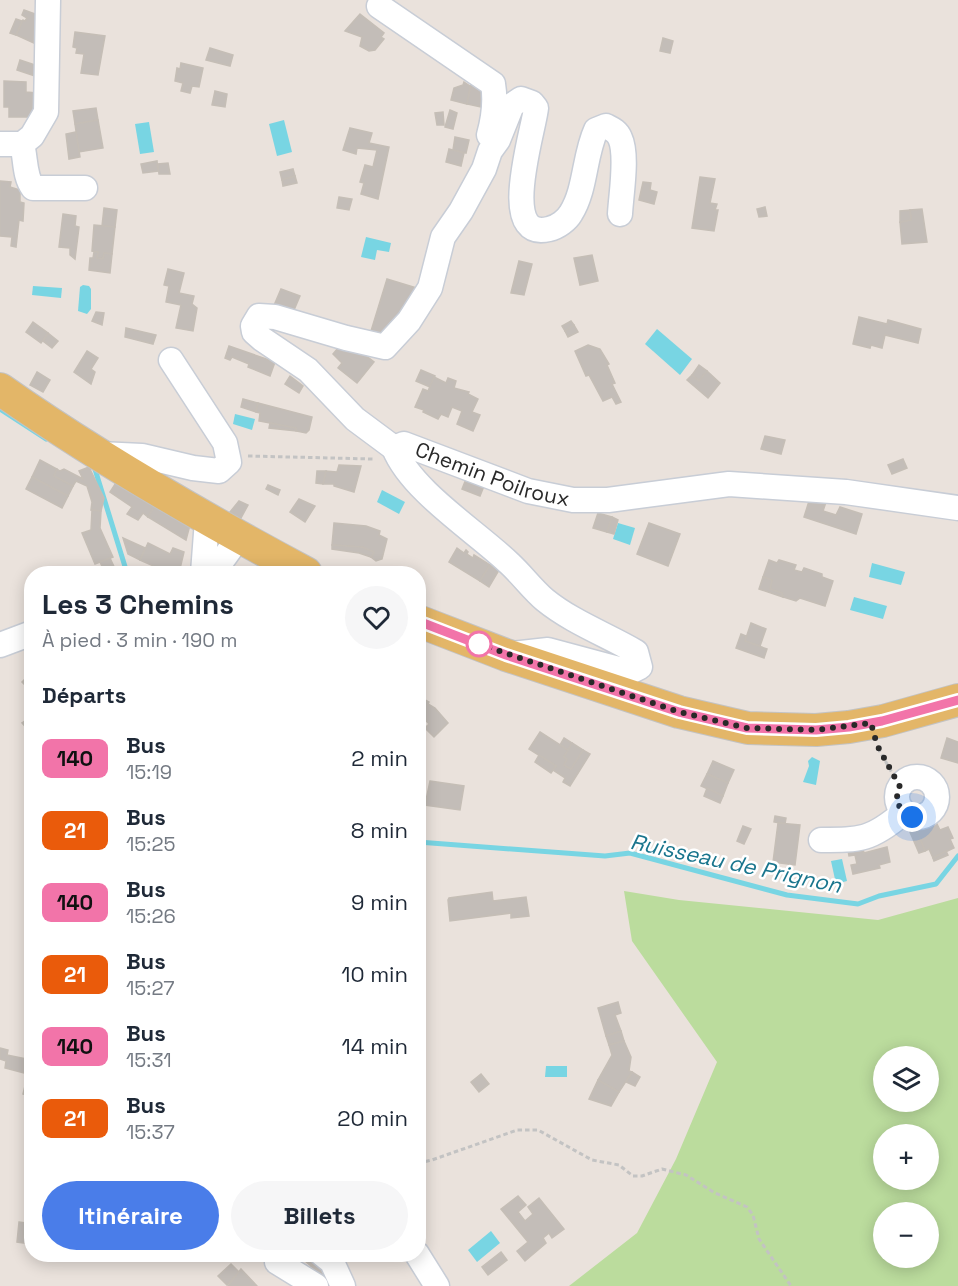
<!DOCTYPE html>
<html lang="fr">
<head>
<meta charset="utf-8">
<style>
  body { margin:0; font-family:"Space Grotesk",sans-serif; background:#f6f6f7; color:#1f2937; height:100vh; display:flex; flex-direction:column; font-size:22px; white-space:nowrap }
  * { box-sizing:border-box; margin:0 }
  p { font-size:20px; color:#747a83 }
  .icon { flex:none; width:33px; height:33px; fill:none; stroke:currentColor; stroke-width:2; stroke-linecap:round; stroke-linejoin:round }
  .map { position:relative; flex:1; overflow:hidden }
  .panel { position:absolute; left:24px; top:566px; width:402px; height:696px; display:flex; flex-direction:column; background:#fff; border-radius:24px; box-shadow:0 3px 15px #0003 }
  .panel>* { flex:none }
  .badge { padding:0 12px; border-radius:9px; font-size:21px; line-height:39px }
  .controls { position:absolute; left:873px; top:1046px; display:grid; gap:12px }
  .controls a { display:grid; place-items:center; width:66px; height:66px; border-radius:50%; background:#fff; box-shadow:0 3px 15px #0003; font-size:30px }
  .you { position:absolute; width:30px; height:30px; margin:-15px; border:4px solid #fff; border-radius:50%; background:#1a73e8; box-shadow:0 0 0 9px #1a73e833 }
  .map>.badge { position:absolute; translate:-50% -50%; box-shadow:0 0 0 3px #fff }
  h2 { padding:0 18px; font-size:22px; line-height:54px }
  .round { display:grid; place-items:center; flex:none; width:63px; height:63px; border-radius:32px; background:#f6f6f7 }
  .summary { display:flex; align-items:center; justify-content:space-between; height:102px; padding:0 18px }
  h1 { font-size:28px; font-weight:700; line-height:45px }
  .button { display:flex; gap:12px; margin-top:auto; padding:12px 18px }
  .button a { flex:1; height:69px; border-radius:36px; background:#4a7de9; color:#fff; font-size:24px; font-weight:700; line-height:69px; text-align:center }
  .button a+a { background:#f6f6f7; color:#1f2937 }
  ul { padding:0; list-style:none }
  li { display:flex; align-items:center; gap:18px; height:72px; padding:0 18px }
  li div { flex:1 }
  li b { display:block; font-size:22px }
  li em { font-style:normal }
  li .badge { min-width:66px; font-weight:700; text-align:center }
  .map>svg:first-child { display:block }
</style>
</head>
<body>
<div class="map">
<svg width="958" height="1286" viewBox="0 0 958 1286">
  <rect width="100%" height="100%" fill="#eae2dc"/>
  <path fill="#bbdc9d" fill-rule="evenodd" d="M624,891l55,9 199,20 80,-22v388h-389l68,-53 39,-74 41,-97 -85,-121zM884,1056h44v45h-44zM884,1134h44v45h-44zM884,1212h44v45h-44z"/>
  <g fill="#78d5e3">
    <path d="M284,120l8,32 -15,4 -8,-32z"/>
    <path d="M149,122l5,30 -14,2 -5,-30z"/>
    <path d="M366,237l25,6 -2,9 -12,-2 -2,10 -14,-3z"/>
    <path d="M83,285l6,1 2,3v20l-4,5 -9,-3 2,-24z"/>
    <path d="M33,286l29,2 -1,10 -29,-3z"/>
    <path d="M657,329l35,30 -12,16 -35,-31z"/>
    <path d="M235,414l20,5 -3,11 -19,-6z"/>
    <path d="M382,490l23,12 -6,12 -22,-12z"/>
    <path d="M618,523l17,5 -5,17 -17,-6z"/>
    <path d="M872,563l33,9 -4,13 -32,-8z"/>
    <path d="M854,597l33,9 -4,13 -33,-9z"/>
    <path d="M812,757l8,4 -4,24 -13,-3 6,-16 -1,-5z"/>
    <path d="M842,859l5,22 -11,3 -5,-23z"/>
    <path d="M546,1066h21v11h-22z"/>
    <path d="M491,1231l9,12 -23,19 -9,-12z"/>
  </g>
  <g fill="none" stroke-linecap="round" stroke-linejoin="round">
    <g stroke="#78d5e3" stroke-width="5">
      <path d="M0,409l46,30"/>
      <path d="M94,466l33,107"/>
      <path d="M418,842l187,14 25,-3 157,42 71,9 21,-8 57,-12 22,-28"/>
    </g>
  </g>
  <g fill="#c3bdb8" stroke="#c5beb6" stroke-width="1.5">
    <path d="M24,10l22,8 -10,26 -20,-9 7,-15 2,1 2,-3 -5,-3z"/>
    <path d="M360,14l24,19 -3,4 3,2 -9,11 -6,1 -9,-5 2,-9 -17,-6z"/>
    <path d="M16,19l6,2 -6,14 -6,-2z"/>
    <path d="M75,32l30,4 -7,39 -17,-2 3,-19 -8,-1 1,-5 -4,-1z"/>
    <path d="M663,38l10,3 -3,12 -10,-2z"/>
    <path d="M210,48l23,7 -3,11 -24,-6z"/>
    <path d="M20,60l18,6 -3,10 -18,-6z"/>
    <path d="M181,63l22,5 -4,19 -7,-1 -2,7 -9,-2 2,-8 -8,-2 2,-13 3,1z"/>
    <path d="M4,81l22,1v10l11,1 -1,24h-27v-10h-5z"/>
    <path d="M464,82l6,4 -3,18 -16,-4 3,-12 9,-3z"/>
    <path d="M471,84l15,4v20l-19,-4z"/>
    <path d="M215,91l12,3 -2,13 -13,-2z"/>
    <path d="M96,108l2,12 -23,4 -2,-13z"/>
    <path d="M450,110l7,3 -4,16 -8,-2z"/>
    <path d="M443,112l1,13h-7l-2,-12z"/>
    <path d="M98,120l5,28 -24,4 -4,-28z"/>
    <path d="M350,128l22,5 -3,10 20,4 -11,52 -17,-5 3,-11 -4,-1 5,-17 8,2 4,-17 -20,-2 -1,6 -13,-4z"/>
    <path d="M76,132l4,25 -11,2 -3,-25z"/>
    <path d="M455,137l14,3 -3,13 -13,-3z"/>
    <path d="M449,149l15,4 -3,13 -15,-4z"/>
    <path d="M157,161l1,10 -15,2 -2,-9z"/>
    <path d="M168,163l2,11h-11l-1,-10z"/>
    <path d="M293,169l2,7 -13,4 -2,-8z"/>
    <path d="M295,176l2,7 -14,3 -1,-6z"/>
    <path d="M700,177l15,2 -5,24 7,1 -2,6h3l-4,21 -22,-3z"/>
    <path d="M0,181l11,1 -1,5 10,3v12l4,1 -1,18 -4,-1 -3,27 -5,-1 1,-9 -12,-1z"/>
    <path d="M643,182l8,1 -1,7 7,2 -3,12 -15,-4z"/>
    <path d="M339,197l13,2 -3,11 -12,-2z"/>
    <path d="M765,207l2,9 -8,1 -2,-8z"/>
    <path d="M104,208l13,2 -2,17 -13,-1z"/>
    <path d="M922,209l5,33 -25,2 -2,-22 11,-2 -1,-10z"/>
    <path d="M910,210l1,10 -11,2v-11z"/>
    <path d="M63,214l13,2 -1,10 4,1 -4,32 -5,-4v-7l-11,-1z"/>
    <path d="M94,225l21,2 -3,27 -8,-1 -1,6 -6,-1 1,-6 -6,-1z"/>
    <path d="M94,252h4l-1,6 6,1 1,-6 8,1 -2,19 -21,-3 1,-12h3z"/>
    <path d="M592,255l6,26 -18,4 -6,-27z"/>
    <path d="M519,261l13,3 -8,31 -13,-2z"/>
    <path d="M168,269l16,4 -5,20 15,3 -2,8 5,4 -4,23 -17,-3 5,-23 -15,-3 3,-16 -5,-1z"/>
    <path d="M387,279l36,11 -28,36 -6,-2 -4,13 -14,-6z"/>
    <path d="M281,289l19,7 -9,21 -19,-7z"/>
    <path d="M96,312l8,1 -2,12 -10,-4z"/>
    <path d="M859,317l28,7 1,-4 33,9 -3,14 -33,-8 -3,13 -11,-3 -1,3 -17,-4z"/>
    <path d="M571,321l3,4 -9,6 -3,-5z"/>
    <path d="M33,322l15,11 -7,10 -15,-11z"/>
    <path d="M574,325l4,7 -10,5 -3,-6z"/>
    <path d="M126,328l30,7 -3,9 -28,-7z"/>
    <path d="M48,333l10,8 -6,7 -9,-7z"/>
    <path d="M588,345l12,4 9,15 -2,1 8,18 -3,1 9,18 -5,2 -4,-7 -9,4 -14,-26 -3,1 -11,-25z"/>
    <path d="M229,346l46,16 -5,14 -22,-9 1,-3 -17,-7 -2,3 -5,-2z"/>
    <path d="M338,348l23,4 13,10 -17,21 -19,-15 4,-5 -9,-9z"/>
    <path d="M87,351l11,7 -7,11 4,3 -4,12 -17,-12z"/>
    <path d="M699,365l8,6 -8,10 -7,-6z"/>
    <path d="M421,370l14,6 -5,11 -14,-6z"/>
    <path d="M707,371l13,12 -12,15 -21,-18 5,-5 7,6z"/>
    <path d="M37,372l13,8 -7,12 -13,-7z"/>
    <path d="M290,376l13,10 -4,7 -14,-9z"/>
    <path d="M434,377l12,6 2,-5 8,3 -2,7 15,4 -1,2 10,5 -6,13 8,3 -7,16 -16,-7 5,-13 -10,-4 -4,10 -7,-3 -3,5 -15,-7 1,-2 -9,-3 8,-18 5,2z"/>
    <path d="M243,399l15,4 -2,9 -15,-5z"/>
    <path d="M258,403l54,14 -3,13 -3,3 -10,-2v-3l-37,-7 1,-8 -4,-1z"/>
    <path d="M270,423l26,5v3l-27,-3z"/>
    <path d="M765,436l20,4 -4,14 -20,-5z"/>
    <path d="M903,459l4,9 -15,6 -4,-9z"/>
    <path d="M40,460l17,9 -3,7 19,10 -5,10 -36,-19z"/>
    <path d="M339,465l22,1 -7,26 -20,-6v-2h-11l3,-13 11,1z"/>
    <path d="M89,467l15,31 -3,13 -10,-1 1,-8 -5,-16 -11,-5 -3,5 -19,-10 3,-7 3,2 4,-2 19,10 -4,-8z"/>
    <path d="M317,471h9l-3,13 -7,-1z"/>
    <path d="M468,474l18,7 -6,15 -18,-7z"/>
    <path d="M121,475l37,25 -10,17 -5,-4 -5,7 -11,-6 5,-7 -22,-15z"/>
    <path d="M32,477l36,19 -6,12 -36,-19z"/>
    <path d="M268,485l12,5 -2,5 -12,-6z"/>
    <path d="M810,498l16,4 -3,9 13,4 4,-8 22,7 -6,20 -52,-17z"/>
    <path d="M299,499l16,7 -10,16 -15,-10z"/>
    <path d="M158,500l33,21 -5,19 -38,-23z"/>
    <path d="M239,501l9,4 -7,13 -11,-6z"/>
    <path d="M92,510l9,1 -1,17 13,29 -18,7 -13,-31 9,-3z"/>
    <path d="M598,513l14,4 -5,15 -14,-4z"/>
    <path d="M612,517l6,3 -4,14 -7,-2z"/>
    <path d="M334,523l32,3 14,5 -1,4 8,4 -5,20 -6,2 -5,-4 3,-5 -12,-5 -30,-2z"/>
    <path d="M649,523l31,11 -12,32 -31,-12z"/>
    <path d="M123,538l22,10 -5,12 -12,-6z"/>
    <path d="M148,543l22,11 3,-6 11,4 -5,21h-16l-8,-4 1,-2 -16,-7z"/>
    <path d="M332,545l30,2 12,5 -3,5 -12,-4 -27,-4z"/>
    <path d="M457,548l7,5 2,-3 2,2 -1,2 6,4 1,-3 16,10 -10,16 -31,-19z"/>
    <path d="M110,558l7,15h-12l-5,-11z"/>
    <path d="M769,560l8,3 2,-3 17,5 -2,5 8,2 2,-4 18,6v3l11,4 -8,25 -25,-8 -4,3 -13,-4 -1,-4 -12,-4 2,-9 -9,-3z"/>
    <path d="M490,565l9,5 -10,17 -9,-6z"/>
    <path d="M763,577l9,3 -2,9 12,4 1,4 -24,-8z"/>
    <path d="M751,623l15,6 -6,17 -15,-5z"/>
    <path d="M741,634l5,2 -1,5 22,8 -3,9 -28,-10z"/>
    <path d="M28,676l4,4v12l-10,-10z"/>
    <path d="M418,696l11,6 -1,2 7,4 13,15 -14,14 -9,-9 4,-4 -8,-9 -3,4z"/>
    <path d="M28,719l4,4v11l-10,-11z"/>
    <path d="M540,732l28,18 -4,7 3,2 -3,6 7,4 12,-19 7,4 -20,32 -7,-4 2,-4 -12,-8 3,-4 -27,-17z"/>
    <path d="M564,738l8,5 -4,7 -8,-5z"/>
    <path d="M947,738l11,4v21l-17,-5z"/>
    <path d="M572,743l11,7 -12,19 -7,-4 3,-6 -3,-2z"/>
    <path d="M539,755l17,11 -5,7 -16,-11z"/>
    <path d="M713,761l21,9 -6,13 -21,-9z"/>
    <path d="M707,774l21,9 -5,13 -22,-10z"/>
    <path d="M430,781l34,5 -4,24 -35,-5z"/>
    <path d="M707,788l16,8 -3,7 -16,-7z"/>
    <path d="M775,816l11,2 -1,6 -11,-2z"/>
    <path d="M935,820l5,10 8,-3 5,11 -3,1 4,9 -21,10 -4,-9 -4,2 -9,-22z"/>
    <path d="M778,823l22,2 -5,40 -22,-3z"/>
    <path d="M743,826l8,3 -7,15 -7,-3z"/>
    <path d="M916,829l9,22 -6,2 -9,-21z"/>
    <path d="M861,841l3,12 23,-6 3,15 -11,3 1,3 -27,6 -2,-9 6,-1 -2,-9 -6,1 -2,-11z"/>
    <path d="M946,851l2,4 -14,6 -1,-3z"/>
    <path d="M492,892l1,9 33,-4 3,19 -18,2v-5l-61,8 -2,-21 1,-2z"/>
    <path d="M618,1002l3,11 -6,2 6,16 -15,5 -8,-28z"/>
    <path d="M621,1031l3,10 -15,4 -3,-9z"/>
    <path d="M624,1041l7,16 -2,14 3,1 -13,20 -21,-12 14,-25 -3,-10z"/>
    <path d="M0,1048l8,2 -1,5 25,5v37l-9,-3 5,-20 -23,-6 1,-7 -6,-2z"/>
    <path d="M632,1072l8,5 -5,9 -9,-4z"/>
    <path d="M481,1074l8,10 -10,8 -8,-10z"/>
    <path d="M598,1080l21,12 -8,14 -22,-7z"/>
    <path d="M518,1196l8,9 -8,7 7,9 8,-7 -5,-7 11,-9 25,31 -12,9 -3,-5 -6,5 3,5 -21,18 -8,-10 11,-9 -27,-33z"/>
    <path d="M19,1222l13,2v25l-1,-5 -14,-2z"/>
    <path d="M501,1252l6,8 -19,15 -6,-8z"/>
    <path d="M297,1254l13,2 2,-2 7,5 -8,7z"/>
    <path d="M319,1259l10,11 -8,7 -10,-11z"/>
    <path d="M231,1264l8,8 -12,13 -9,-9z"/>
    <path d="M241,1269l16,17h-29z"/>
  </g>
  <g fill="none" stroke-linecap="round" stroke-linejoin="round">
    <defs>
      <g id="minor">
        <path d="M379,6l114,78c3,18 1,33 -4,51"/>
        <path d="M0,144h22l10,-8 14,-24 2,-112"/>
        <path d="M22,144c4,15 2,32 11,44h52"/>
        <path d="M394,448l-39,-29 -47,-49 -46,-31 -8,-7 -1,-6 6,-10 16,1 71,21 39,9 24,-26 21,-33 13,-51 18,-26 23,-42 6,-18 8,-11 14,-35 9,-6 11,4 4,5c-2,22 -39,134 13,121 9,-2 18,-9 22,-16 15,-24 13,-57 25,-83l10,-4c6,3 11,5 14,12 8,17 1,56 0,76"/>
        <path d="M100,454l42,2 51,12 26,3 10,-9 -4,-19 -54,-83"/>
        <path d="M203,573l4,-53"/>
        <path d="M213,573l26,-36"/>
        <path d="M0,645l32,-12"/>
        <path id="s1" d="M512,654l36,-4 82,22 10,-5 -4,-15c-29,-17 -64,-30 -91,-52 -13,-11 -23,-25 -35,-36 -33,-32 -99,-73 -116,-116l10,-4 124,47 45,9h35l121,-16 117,8 112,16"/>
        <circle cx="917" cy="797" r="20"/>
        <path d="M821,840c40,0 50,0 82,-27"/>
        <path d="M322,1254l10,8 11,24"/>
        <path d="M417,1254l20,32"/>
        <path d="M277,1262l39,24"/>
      </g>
      <g id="major">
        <path d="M0,389c98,69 201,128 306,184"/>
        <path d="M418,621l88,34 173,57 69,16 68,2 33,-3 34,-6 75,-21"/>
      </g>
    </defs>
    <use href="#minor" stroke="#c8cdd6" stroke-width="27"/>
    <use href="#major" stroke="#c3c3c3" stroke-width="34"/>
    <g stroke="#c3c3c3" stroke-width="3" stroke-dasharray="4.5 3" stroke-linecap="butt">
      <path d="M248,456l125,3"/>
      <path d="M878,748l22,39"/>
      <path d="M418,1163l14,-3 85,-30h21l54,30 27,5 14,11h9l20,-7 24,6 29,18 32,14 6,8 6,24 32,47"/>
    </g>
    <use href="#minor" stroke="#fff" stroke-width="24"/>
    <use href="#major" stroke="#e3b668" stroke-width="32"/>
  </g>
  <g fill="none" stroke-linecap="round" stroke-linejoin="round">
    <defs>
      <path id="line" d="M418,621l88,34 173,57 68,16 69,2 33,-3 33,-6 76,-21"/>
    </defs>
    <use href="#line" stroke="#fff" stroke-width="14"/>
    <use href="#line" stroke="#f274a9" stroke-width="9"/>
    <path stroke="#292929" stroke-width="6" stroke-dasharray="0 10.8" d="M479,644l200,68 68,16 69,2 55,-7 6,22 23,42 -4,13 7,13 9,4"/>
  </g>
  <circle fill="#fff" stroke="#f274a9" stroke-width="3" cx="479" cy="644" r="12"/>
  <g text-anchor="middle" stroke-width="5" stroke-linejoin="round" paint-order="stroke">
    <g font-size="21" fill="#292929" stroke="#fff">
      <text dy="7" stroke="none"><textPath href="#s1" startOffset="573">Chemin Poilroux</textPath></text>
    </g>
    <g font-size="22" font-style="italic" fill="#19758d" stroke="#fff">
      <text transform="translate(736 863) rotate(12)" y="8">Ruisseau de Prignon</text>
    </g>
  </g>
</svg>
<div class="controls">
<a><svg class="icon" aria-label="layers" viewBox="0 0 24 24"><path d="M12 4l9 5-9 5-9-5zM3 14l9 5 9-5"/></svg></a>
<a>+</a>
<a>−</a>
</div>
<div class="you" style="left:912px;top:817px"></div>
<section class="panel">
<div class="summary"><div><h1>Les 3 Chemins</h1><p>À pied · 3 min · 190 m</p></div><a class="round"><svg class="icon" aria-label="heart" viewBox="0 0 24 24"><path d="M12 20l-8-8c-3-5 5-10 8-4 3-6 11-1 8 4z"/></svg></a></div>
<h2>Départs</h2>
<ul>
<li><span class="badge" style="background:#f274a9;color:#111">140</span><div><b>Bus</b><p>15:19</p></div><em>2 min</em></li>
<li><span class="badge" style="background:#ea5b0b;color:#fff">21</span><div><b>Bus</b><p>15:25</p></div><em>8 min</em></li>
<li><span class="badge" style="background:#f274a9;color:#111">140</span><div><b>Bus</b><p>15:26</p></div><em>9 min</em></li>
<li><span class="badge" style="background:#ea5b0b;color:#fff">21</span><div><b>Bus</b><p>15:27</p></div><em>10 min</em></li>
<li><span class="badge" style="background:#f274a9;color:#111">140</span><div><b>Bus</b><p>15:31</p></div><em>14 min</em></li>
<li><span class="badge" style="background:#ea5b0b;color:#fff">21</span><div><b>Bus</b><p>15:37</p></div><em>20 min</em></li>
</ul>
<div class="button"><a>Itinéraire</a><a>Billets</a></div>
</section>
</div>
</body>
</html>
